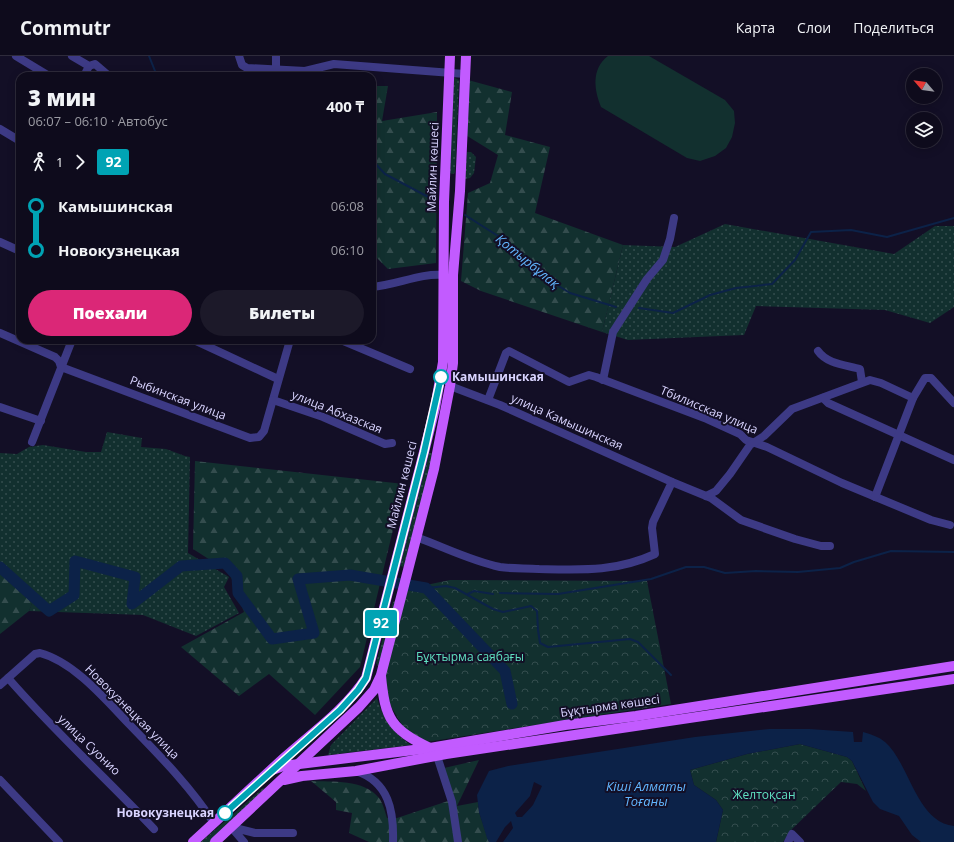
<!DOCTYPE html>
<html lang="ru">
<head>
<meta charset="utf-8">
<style>
  body { margin:0; font-family:"Open Sans",sans-serif; background:#1c1929; color:#f1f3f6; height:100vh; display:flex; flex-direction:column; font-size:15px; white-space:nowrap }
  * { box-sizing:border-box; margin:0 }
  p { font-size:13px; color:#9b9ba3 }
  .icon { flex:none; width:22px; height:22px; fill:none; stroke:currentColor; stroke-width:2; stroke-linecap:round; stroke-linejoin:round }
  .map { position:relative; flex:1; overflow:hidden }
  .side { position:absolute; left:16px; top:16px; width:360px; height:272px; display:flex; flex-direction:column; background:#0e0b1c; border-radius:12px; box-shadow:0 2px 10px #0003,0 0 0 1px #2e2b3b }
  .side>* { flex:none }
  .badge { padding:0 8px; border-radius:3px; font-size:14px; line-height:26px }
  .needle { width:26px; rotate:298deg }
  .controls { position:absolute; left:906px; top:12px; display:grid; gap:8px }
  .controls a { display:grid; place-items:center; width:36px; height:36px; border-radius:50%; background:#0e0b1c; box-shadow:0 2px 10px #0003,0 0 0 1px #2e2b3b; font-size:20px }
  .map>.badge { position:absolute; translate:-50% -50%; box-shadow:0 0 0 2px #fff }
  .legs { display:flex; align-items:center; gap:6px; height:44px; padding:0 12px; font-size:13px }
  .legs p { margin-inline-start:auto }
  .headline { display:flex; align-items:center; justify-content:space-between; height:68px; padding:0 12px }
  h1 { font-size:22px; font-weight:800; line-height:30px }
  .button { display:flex; gap:8px; margin-top:auto; padding:8px 12px }
  .button a { flex:1; height:46px; border-radius:24px; background:#db2777; color:#fff; font-size:16px; font-weight:800; line-height:46px; text-align:center }
  .button a+a { background:#1c1929; color:#f1f3f6 }
  ul { padding:0 12px; list-style:none }
  li { display:flex; align-items:center; gap:14px; height:44px; font-size:15px }
  li i { display:grid; place-items:center; width:6px; height:100%; margin:0 5px; background:currentColor }
  li i::after { content:''; width:10px; height:10px; margin:-5px; border:3px solid; border-radius:50%; background:#0e0b1c }
  li p { margin-inline-start:auto }
  li:first-child i { background:linear-gradient(#0000 50%,currentColor 0) }
  li:last-child i { background:linear-gradient(currentColor 50%,#0000 0) }
  header { display:flex; align-items:center; gap:24px; box-sizing:border-box; height:56px; padding:0 20px; background:#0e0b1c; border-bottom:1px solid #2e2b3b }
  header strong { font-size:19px }
  nav { display:flex; gap:22px; margin-inline-start:auto; font-size:14px }
  .map>svg:first-child { display:block }
</style>
</head>
<body>
<header>
<strong>Commutr</strong>
<nav><a>Карта</a><a>Слои</a><a>Поделиться</a></nav>
</header>
<div class="map">
<svg width="954" height="786" viewBox="0 0 954 786">
  <defs>
    <pattern id="grass-dots" width="8" height="8" patternUnits="userSpaceOnUse"><rect width="8" height="8" fill="#12302f"/><path d="M2 2h.1M6 6h.1" fill="none" stroke="#344d4e" stroke-width="1.8" stroke-linecap="round"/></pattern>
    <pattern id="forest-firs" width="22" height="20" patternUnits="userSpaceOnUse"><rect width="22" height="20" fill="#12302f"/><path d="M5 1l3.5 6h-7zM16 11l3.5 6h-7z" fill="#344d4e"/></pattern>
    <pattern id="park-crowns" width="20" height="18" patternUnits="userSpaceOnUse"><rect width="20" height="18" fill="#12302f"/><path d="M2 6a3 3 0 1 1 6 0M12 15a3 3 0 1 1 6 0" fill="none" stroke="#344d4e"/></pattern>
  </defs>
  <rect width="100%" height="100%" fill="#130f26"/>
  <g fill="url(#grass-dots)">
    <path d="M455,22l4,2 -4,93 -3,1 -2,-1 2,-90z"/>
    <path d="M467,96h4l5,5 -2,16 -4,5 -5,1z"/>
    <path d="M725,168l169,30 41,-28h19v81l-24,16 -45,-13 -129,-4 -12,29 -116,5 -26,-8 21,-87 52,2z"/>
    <path d="M107,376l35,6 -1,9 25,2 19,7 5,1 -2,96 41,24 -5,10 15,26 -43,23 -53,-21 -114,-4 5,-13 -34,-25v-120l17,1 12,-7 14,-2 43,7h15z"/>
    <path d="M429,397h5l-29,114 -5,-1z"/>
    <path d="M396,545l-16,68 -4,-6 17,-61z"/>
    <path d="M377,642c7,23 15,33 34,47l-83,10 3,-10z"/>
    <path d="M263,732h2l-53,54h-11z"/>
  </g>
  <g fill="url(#forest-firs)">
    <path d="M468,24l44,12 -7,43 45,12 -15,66 88,32 -21,87 -121,-41 -20,-10 7,-88 22,-10 8,-28 -34,-21z"/>
    <path d="M372,30h16l-6,35 55,-9 -1,151 -48,6 -16,-16z"/>
    <path d="M195,405l209,23 -44,183 -45,48 -46,-41 -30,22 -58,-49 63,-35 -15,-40 -36,-23z"/>
    <path d="M0,517l34,25 -5,13 -29,23z"/>
    <path d="M479,704l-22,46 21,-4 1,10 10,30h-120l-20,-9 3,-20 -16,-3v-8l-25,-21c21,1 53,-2 68,17 4,5 6,14 8,20h10l54,-18 -7,-32z"/>
  </g>
  <g fill="url(#park-crowns)">
    <path d="M450,524l197,1 24,123 -245,38 -22,-14 -14,-23 -6,-26 23,-90z"/>
    <path d="M800,688l47,13 5,4 14,30 -9,-7 -16,-2 -50,48 -8,12h-67l7,-32 -7,-10 -22,-15 -4,-15 57,-16z"/>
  </g>
  <path fill="#12302f" d="M608,0h41l76,44 9,11 1,12 -3,14 -6,11 -11,8 -15,5 -13,-3 -86,-51c-7,-17 -10,-38 7,-51z"/>
  <path fill="#0c2248" fill-rule="evenodd" d="M769,673h40l44,3 1,10h8l1,-10c8,2 16,5 22,10 25,22 31,80 69,84v16h-33l-9,-7 -13,-19 -19,-7 -7,-7 -21,-41 -5,-4 -47,-13 -53,10 -57,16 4,15 22,15 7,10 -7,32h-213l10,-14 -2,-7 -6,6 -9,15h-7l-2,-4 -8,-26 -2,-17 12,-24 19,-5 187,-29zM534,726l8,4 -9,19 -11,12h-5l-2,-4 15,-17z"/>
  <g fill="none" stroke-linecap="round" stroke-linejoin="round">
    <g stroke="#0c2248" stroke-width="2">
      <path d="M149,0l8,20"/>
      <path d="M372,104l13,14 49,26"/>
      <path d="M465,159l33,21 46,41 26,16 46,14"/>
      <path d="M639,252l34,5 37,-18 26,-7 36,-4 23,-24 16,-28 40,-2 36,7 67,-19"/>
      <path d="M426,532l20,-2 9,2 38,21 10,3 28,-6 6,5 1,19 2,13 8,4 82,-8 8,3 33,33"/>
      <path d="M500,537l58,1 93,-15 35,-12h18l21,6 31,-2 42,1 42,-4 14,-6 37,-11 63,1"/>
      <path d="M468,538l6,-3 19,3"/>
    </g>
    <path stroke="#0c2248" stroke-width="11" d="M0,511l49,44 25,-16 1,-34 60,16 -3,27 49,-38 44,-3 12,13 1,17 34,46 42,-6 -16,-54 52,-4 76,13 79,83 7,33"/>
    <g stroke="#3d3a85" stroke-width="8">
      <path d="M16,0l33,20"/>
      <path d="M72,0l17,10 6,-2 14,12"/>
      <path d="M239,0l3,9 5,3 58,3 29,-7 131,10"/>
      <path d="M276,15v-15"/>
      <path d="M84,20l5,-10"/>
      <path d="M0,73l20,12"/>
      <path d="M0,186l20,9"/>
      <path d="M372,231c24,-2 49,-14 71,-12"/>
      <path d="M0,277l55,24 4,4 2,6 189,71 9,-1 5,-6 26,-91"/>
      <path d="M194,284l84,39"/>
      <path d="M341,284l69,29"/>
      <path d="M818,295c9,13 28,14 42,18l2,13"/>
      <path d="M603,324l10,-48 34,-53 16,-19 7,-21 4,-21"/>
      <path d="M823,342l5,5 126,57"/>
      <path d="M273,344l50,17 62,27 7,-1"/>
      <path d="M488,344l18,-47 3,-2 60,31 20,-7 7,2 111,42 33,15 6,6 21,7 75,36 89,37 19,5"/>
      <path d="M0,351l41,14"/>
      <path d="M32,386l40,-102"/>
      <path d="M672,426l39,16 30,22 54,19 26,7h9"/>
      <path d="M706,440l10,-5 14,-17 20,-29 14,-9 28,-27 78,-29 11,3 32,15"/>
      <path d="M875,441l38,-99 12,-20h6l23,25"/>
      <path d="M416,481c28,10 55,24 84,30 12,2 26,1 39,2 43,1 77,3 116,-15l-3,-26 1,-6 19,-40 -172,-77 -50,-19"/>
      <path d="M8,622c46,53 98,100 146,151"/>
      <path d="M0,629l35,-31 5,-1c34,9 65,46 89,71 30,31 61,62 85,99"/>
      <path d="M437,700l15,46 6,40"/>
      <path d="M356,715c33,11 38,40 37,71"/>
      <path d="M0,724l59,62"/>
      <path d="M244,786l-13,-15 24,6h38"/>
      <path d="M788,786l4,-8 8,8"/>
    </g>
    <g stroke="#c25bff" stroke-width="10">
      <path d="M381,620c4,43 10,53 49,72"/>
      <path d="M272,714l11,-4 147,-18 135,-23 71,-9 318,-50"/>
      <path d="M284,724l18,-4 54,-5 90,-17 508,-75"/>
      <path d="M193,786c31,-28 61,-57 92,-85 28,-25 60,-47 81,-79l58,-226 11,-44 8,-46 1,-160 6,-146"/>
      <path d="M215,786l144,-135 15,-17 7,-15 53,-206 16,-83 3,-23v-88l7,-84 6,-135"/>
    </g>
  </g>
  <g fill="none" stroke-linecap="round" stroke-linejoin="round">
    <defs>
      <path id="line-1" d="M225,757l115,-103 18,-20 8,-12 58,-226 17,-75"/>
    </defs>
    <use href="#line-1" stroke="#fff" stroke-width="9"/>
    <use href="#line-1" stroke="#00a3b4" stroke-width="6"/>
  </g>
  <g fill="#fff" stroke="#00a3b4" stroke-width="2">
    <circle cx="441" cy="321" r="7"/>
    <circle cx="225" cy="757" r="7"/>
  </g>
  <g text-anchor="middle" stroke-width="4" stroke-linejoin="round" paint-order="stroke">
    <g font-size="12" fill="#d9d4ff" stroke="#130f26">
      <text transform="translate(433 111) rotate(-88)" y="4">Майлин көшесі</text>
      <text transform="translate(178 342) rotate(21)" y="4">Рыбинская улица</text>
      <text transform="translate(709 354) rotate(23)" y="4">Тбилисская улица</text>
      <text transform="translate(337 356) rotate(22)" y="4">улица Абхазская</text>
      <text transform="translate(567 366) rotate(24)" y="4">улица Камышинская</text>
      <text transform="translate(402 429) rotate(-76)" y="4">Майлин көшесі</text>
      <text transform="translate(610 650) rotate(-8)" y="4">Бұқтырма көшесі</text>
      <text transform="translate(132 656) rotate(45)" y="4">Новокузнецкая улица</text>
      <text transform="translate(89 689) rotate(44)" y="4">улица Суонио</text>
    </g>
    <g font-size="12" font-weight="bold" fill="#d9d4ff" stroke="#130f26" text-anchor="start">
      <text x="452" y="325">Камышинская</text>
      <text x="214" y="761" text-anchor="end">Новокузнецкая</text>
    </g>
    <g font-size="12" fill="#5fe0c0" stroke="#130f26">
      <text x="470" y="605">Бұқтырма саябағы</text>
      <text x="764" y="743">Желтоқсан</text>
    </g>
    <g font-size="13" font-style="italic" fill="#62b6ff" stroke="#130f26">
      <text transform="translate(528 205) rotate(39)" y="5">Қотырбұлақ</text>
      <text x="646" y="735">Кіші Алматы<tspan x="646" dy="15">Тоғаны</tspan></text>
    </g>
  </g>
</svg>
<div class="controls">
<a><svg class="needle" viewBox="-14 -14 28 28"><path d="M0-13l5 13h-10z" fill="#e53935"/><path d="M0 13l5-13h-10z" fill="#9b9ba3"/></svg></a>
<a><svg class="icon" aria-label="layers" viewBox="0 0 24 24"><path d="M12 4l9 5-9 5-9-5zM3 14l9 5 9-5"/></svg></a>
</div>
<b class="badge" style="left:381px;top:567px;background:#00a3b4;color:#fff">92</b>
<section class="side">
<div class="headline"><div><h1>3 мин</h1><p>06:07 – 06:10 · Автобус</p></div><b>400 ₸</b></div>
<div class="legs"><svg class="icon" aria-label="walk" viewBox="0 0 24 24"><circle cx="13" cy="4" r="2"/><path d="M13 8l-2 6 4 7M11 14l-3 7M7 12l3-4h3l4 4"/></svg>1<svg class="icon" aria-label="forward" viewBox="0 0 24 24"><path d="M9 5l7 7-7 7"/></svg><b class="badge" style="background:#00a3b4;color:#fff">92</b></div>
<ul>
<li><i style="color:#00a3b4"></i><b>Камышинская</b><p>06:08</p></li>
<li><i style="color:#00a3b4"></i><b>Новокузнецкая</b><p>06:10</p></li>
</ul>
<div class="button"><a>Поехали</a><a>Билеты</a></div>
</section>
</div>
</body>
</html>
